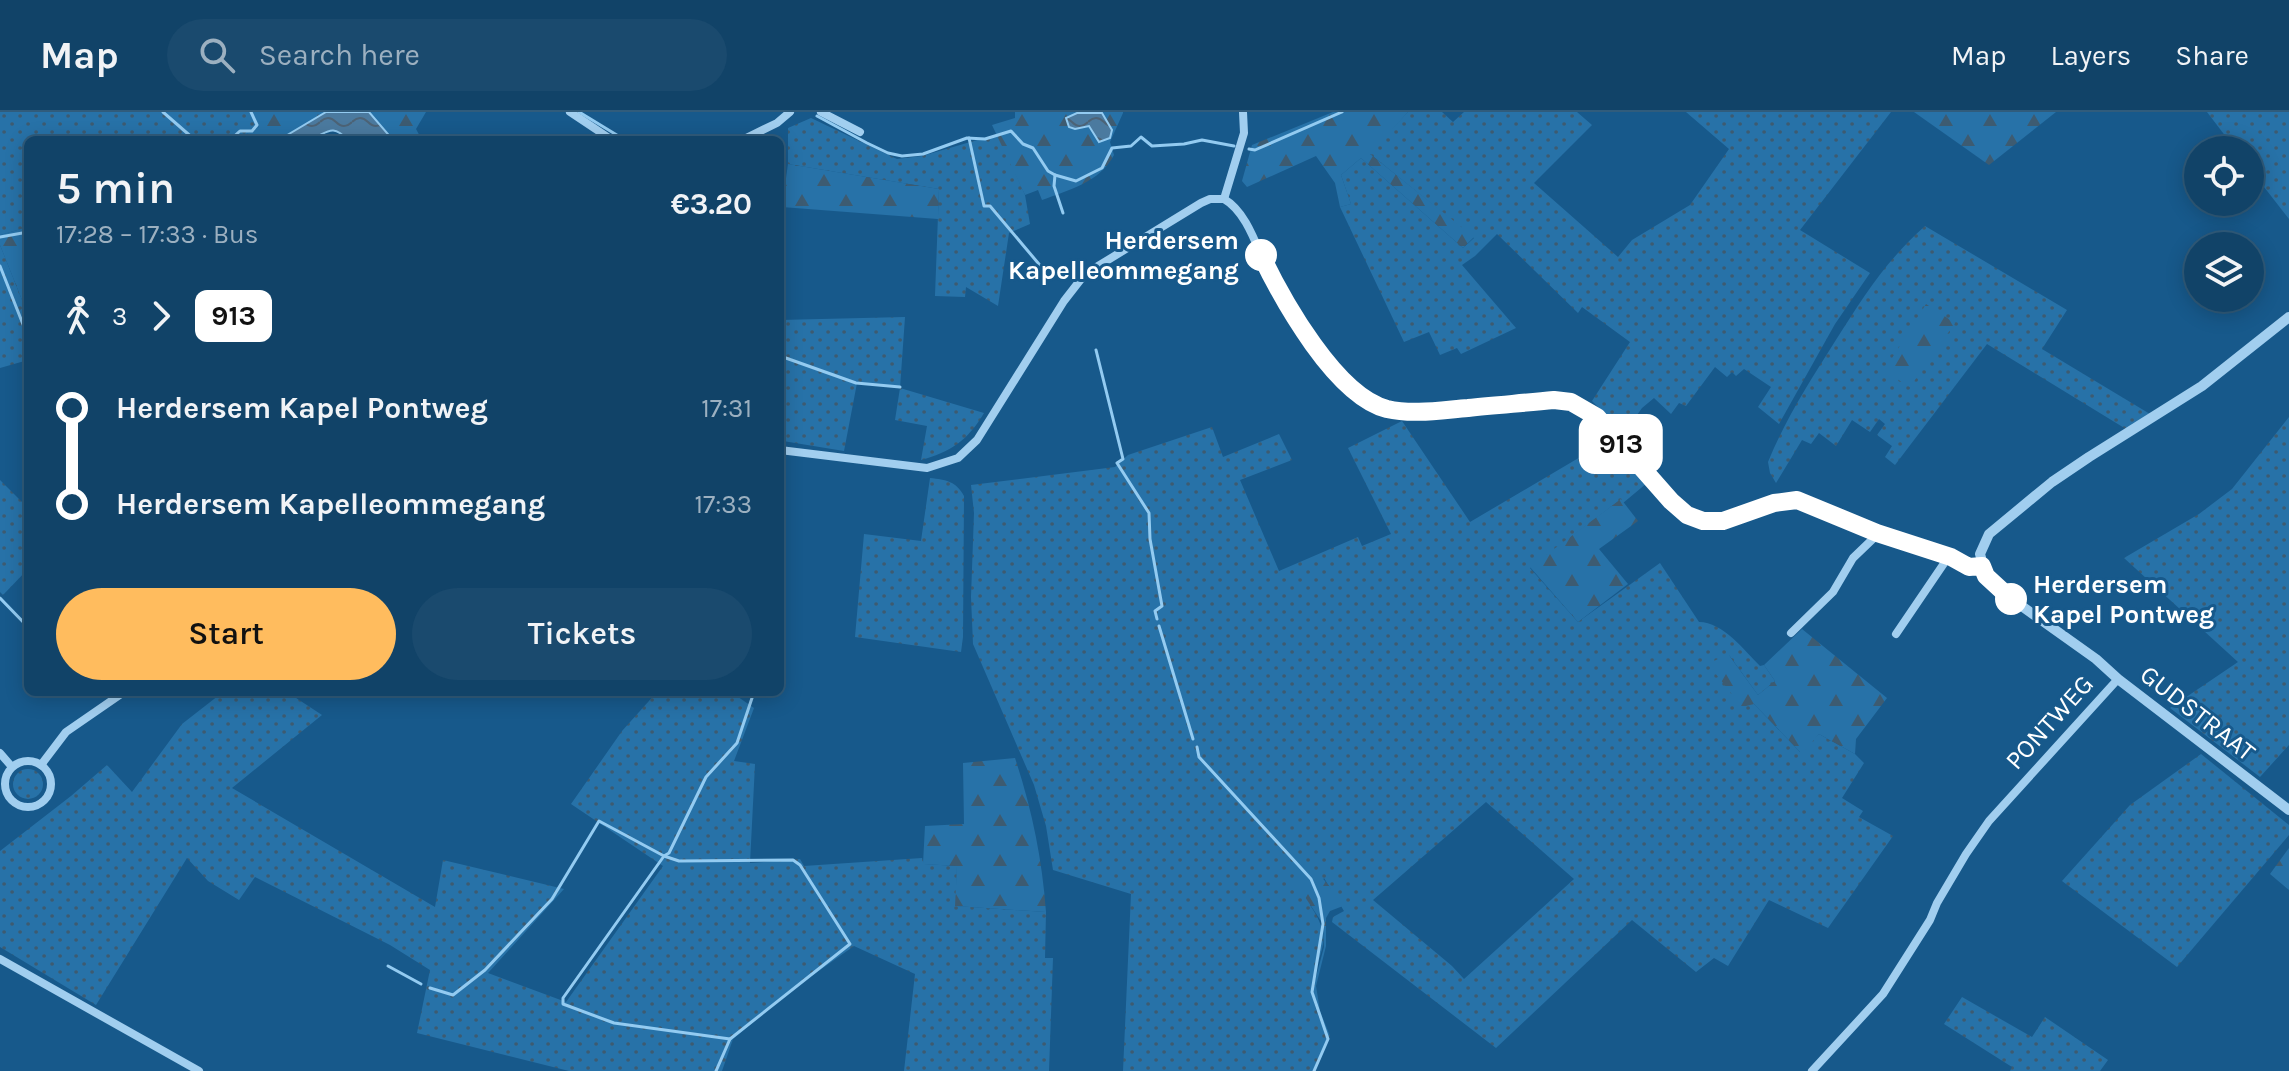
<!DOCTYPE html>
<html lang="en">
<head>
<meta charset="utf-8">
<style>
  body { margin:0; font-family:Karla,sans-serif; background:#1a4a6e; color:#f1f3f6; height:100vh; display:flex; flex-direction:column; font-size:30px; white-space:nowrap }
  * { box-sizing:border-box; margin:0 }
  p { font-size:26px; color:#9cb0c0 }
  .icon { flex:none; width:44px; height:44px; fill:none; stroke:currentColor; stroke-width:2; stroke-linecap:round; stroke-linejoin:round }
  .map { position:relative; flex:1; overflow:hidden }
  .side { position:absolute; left:24px; top:24px; width:760px; height:560px; display:flex; flex-direction:column; background:#114368; border-radius:12px; box-shadow:0 4px 20px #0003,0 0 0 2px #305c7c }
  .side>* { flex:none }
  .badge { padding:0 16px; border-radius:12px; font-size:28px; line-height:52px }
  .buttons { position:absolute; left:2184px; top:24px; display:grid; gap:16px }
  .buttons a { display:grid; place-items:center; width:80px; height:80px; border-radius:50%; background:#114368; box-shadow:0 4px 20px #0003,0 0 0 2px #305c7c; font-size:40px }
  .map>.badge { position:absolute; translate:-50% -50%; box-shadow:0 0 0 4px #fff }
  .legs { display:flex; align-items:center; gap:12px; height:88px; padding:0 32px; font-size:26px }
  .legs p { margin-inline-start:auto }
  .head { display:flex; align-items:center; justify-content:space-between; height:136px; padding:0 32px }
  h1 { font-size:44px; font-weight:600; line-height:60px }
  .primary-button { display:flex; gap:16px; margin-top:auto; padding:16px 32px }
  .primary-button a { flex:1; height:92px; border-radius:48px; background:#ffbc5e; color:#111; font-size:32px; font-weight:600; line-height:92px; text-align:center }
  .primary-button a+a { background:#1a4a6e; color:#f1f3f6 }
  ul { padding:0 32px; list-style:none }
  li { display:flex; align-items:center; gap:28px; height:96px; font-size:30px }
  li i { display:grid; place-items:center; width:12px; height:100%; margin:0 10px; background:currentColor }
  li i::after { content:''; width:20px; height:20px; margin:-10px; border:6px solid; border-radius:50%; background:#114368 }
  li p { margin-inline-start:auto }
  li:first-child i { background:linear-gradient(#0000 50%,currentColor 0) }
  li:last-child i { background:linear-gradient(currentColor 50%,#0000 0) }
  header { display:flex; align-items:center; gap:48px; box-sizing:border-box; height:112px; padding:0 40px; background:#114368; border-bottom:2px solid #305c7c }
  header strong { font-size:38px }
  nav { display:flex; gap:44px; margin-inline-start:auto; font-size:28px }
  .search { width:560px; height:72px; background:#1a4a6e; display:flex; align-items:center; gap:20px; box-sizing:border-box; padding:0 28px; border-radius:44px; color:#9cb0c0; font-size:30px }
  .map>svg:first-child { display:block }
</style>
</head>
<body>
<header>
<strong>Map</strong>
<div class="search"><svg class="icon" aria-label="search" viewBox="0 0 24 24"><circle cx="10" cy="10" r="6"/><path d="M15 15l6 6"/></svg>Search here</div>
<nav><a>Map</a><a>Layers</a><a>Share</a></nav>
</header>
<div class="map">
<svg width="2289" height="959" viewBox="0 0 2289 959">
  <defs>
    <pattern id="grass-dots" width="8" height="8" patternUnits="userSpaceOnUse" patternTransform="scale(2)"><rect width="8" height="8" fill="#2772a8"/><path d="M2 2h.1M6 6h.1" fill="none" stroke="#3d5b71" stroke-width="1.8" stroke-linecap="round"/></pattern>
    <pattern id="forest-firs" width="22" height="20" patternUnits="userSpaceOnUse" patternTransform="scale(2)"><rect width="22" height="20" fill="#2772a8"/><path d="M5 1l3.5 6h-7zM16 11l3.5 6h-7z" fill="#3d5b71"/></pattern>
    <pattern id="water-waves" width="16" height="10" patternUnits="userSpaceOnUse" patternTransform="scale(2)"><rect width="16" height="10" fill="#4b7a9f"/><path d="M0 5q4-4 8 0t8 0" fill="none" stroke="#4c6376"/></pattern>
  </defs>
  <rect width="100%" height="100%" fill="#17598b"/>
  <g fill="url(#grass-dots)" fill-rule="evenodd">
    <path d="M0,0h251l8,15 -23,13h-208v87l-28,8z"/>
    <path d="M1408,0h34l11,10 11,-10h113l15,13 -58,58 84,74 14,-17 58,-35 39,-56 -43,-37h205l-91,118 70,43 -35,51 -56,100 -21,-17 13,-20 -27,-18 -8,7 -4,-4 -5,5 -12,-10 -29,39 -7,-3 -8,11 -17,-16 -12,10 -18,25 -32,-32 38,-59 -48,-35 -4,6 -81,-79 -22,22 -13,9 54,63 -55,26 -4,-6 -17,7 -11,-23 -25,10 -64,-135 11,-3 -10,-29 20,-17 102,90 11,-10 -105,-85z"/>
    <path d="M2207,0h82v107l-39,-50v-19h-14z"/>
    <path d="M811,6l86,41 25,-3 76,-22 27,61 5,29 -21,9 -11,73 -32,-19 -1,10 -30,-1 4,-107 -151,-25v-36z"/>
    <path d="M1925,114l142,84 -25,39 108,65 -24,15 -139,-85 -92,121 -10,-8 7,-11 -15,-11 8,-11 -6,-5 -9,13 -18,-12 -16,26 -17,-13 -8,11 -9,-4 -26,43 -6,-10 -2,-11c17,-42 42,-81 66,-119 30,-47 50,-80 91,-117z"/>
    <path d="M0,133l28,70v45l-28,8z"/>
    <path d="M905,205l-5,71 84,25c-16,27 -33,39 -63,47l6,-34 -32,-6 5,-32 -43,-5 -13,68 -61,-10 -3,-121z"/>
    <path d="M2289,305v328l-29,32 -90,-69 68,-46 -114,-104 75,-44 33,-25z"/>
    <path d="M1402,309l68,101 139,-82 38,43 -24,20 -3,-3 -90,68 48,54 82,-59 39,59c24,0 45,28 61,44l4,-1 11,16 -17,14 -29,-40 25,49 46,48 19,-18 36,20 9,9 -22,35 21,13 -4,6 34,19 -65,92 -59,-28 -41,66 -14,-8 -18,14 -64,-52 -136,128 -164,-126 1,-5 11,-6 -20,-33 -14,27c27,40 5,45 3,85 -1,15 9,34 15,49l-14,32h-191l8,-177 -78,-24 -7,-44 -12,-41 -61,-141 -2,-47 3,-84 -3,-28 144,-18 13,-12 84,-28 11,30 56,-23 13,26 -52,20 39,91 79,-34 4,9 29,-12 -43,-86zM1486,690l88,77 -110,100 -12,-13 -79,-66z"/>
    <path d="M930,366c16,2 26,3 34,18l-1,141 -2,15 -106,-15 9,-103 57,7z"/>
    <path d="M0,368l28,28v61l-25,26 -3,-3z"/>
    <path d="M223,580h64l35,23 -90,73 203,119 8,-47 121,29 -76,84 78,29 97,-136 -92,-62 51,-73 35,-39h74l23,16 -20,53 21,3 -5,99 50,-4 4,7 118,-8 2,6 33,2 -1,40 90,6 -1,46h8l-4,113h-145l11,-97 -61,-28 -58,41 -63,52 -11,32h-153l-152,-38 13,-63 -40,-25 -135,-68 -16,23 -31,-19 -21,-23 -91,147 -96,-58v-96l71,-55 36,-31 25,27 50,-68z"/>
    <path d="M2201,642l88,71v10l-112,132 -115,-86 68,-76z"/>
    <circle cx="28" cy="672" r="15"/>
    <path d="M1962,885l70,40 13,-20 63,43 -8,11h-90l2,-4 -68,-43z"/>
  </g>
  <g fill="url(#forest-firs)">
    <path d="M251,0h75l-47,28h-43l23,-13z"/>
    <path d="M369,0h57l-10,17 6,11h-29z"/>
    <path d="M1015,0h108v1l-13,29 4,13c-14,27 -45,35 -72,45l-4,-10 -13,5 -33,-70 23,-7z"/>
    <path d="M1333,0h75l-38,42 104,83 -11,11 -102,-90 -20,17 10,29 -11,3 -5,-24 -19,-27 -69,31 -5,-6 10,-36z"/>
    <path d="M1914,0h142l-67,53z"/>
    <path d="M788,52l151,25 -1,30 -156,-12z"/>
    <path d="M28,115v88l-28,-70v-10z"/>
    <path d="M1926,192l29,19 -45,64 -26,-16z"/>
    <path d="M1621,387l17,22 -39,28 29,35 -50,38 -48,-55z"/>
    <path d="M1802,517l85,69 -31,41 -1,15 -36,-20 -17,20 -48,-50 -12,3 -30,-38v-7l16,-8 30,41 17,-14 -11,-16z"/>
    <path d="M1015,646c17,52 27,100 31,154l-91,-6 2,-40 -34,-2 2,-38 39,-2 -1,-61z"/>
    <path d="M2289,736v42l-19,-16z"/>
    <path d="M1297,753c24,4 33,22 46,41l-13,5 -4,7v28l-10,40 4,25 10,25 -2,3 -16,-47 12,-45 -1,-23 -30,-45z"/>
  </g>
  <g fill="url(#water-waves)" stroke="#93cbf1" stroke-width="2">
    <path d="M326,0h43l24,28h-45c-19,-20 -22,-3 -42,0 -8,1 -19,0 -27,0z"/>
    <path d="M1077,1h25l10,17 -2,8 -11,4 -10,-16 -14,3 -6,-2 -3,-9z"/>
  </g>
  <g fill="none" stroke-linecap="round" stroke-linejoin="round">
    <g stroke="#93cbf1" stroke-width="3">
      <path d="M163,0l32,28"/>
      <path d="M579,0l46,28"/>
      <path d="M817,4l50,27 21,10 14,3 21,-2 44,-16 18,1 26,-8 12,13 10,4 15,23 7,4 21,6 26,-13 10,-20 19,-2 10,-9 11,9 32,-2 18,-4 32,6"/>
      <path d="M969,26l15,68h6l59,70"/>
      <path d="M230,28l10,-9h12l5,-6 -6,-13"/>
      <path d="M1249,37l6,1 87,-38"/>
      <path d="M1055,63l-1,11 9,27"/>
      <path d="M0,125l28,-5"/>
      <path d="M0,154l28,71"/>
      <path d="M1096,238l27,109 -6,4 32,50 1,26 12,67 -7,5 2,8"/>
      <path d="M783,245l73,26 44,4"/>
      <path d="M0,486l28,29"/>
      <path d="M1159,514l34,113"/>
      <path d="M1197,635l2,10 112,122 8,19 4,26 -11,68 16,47 -14,32"/>
      <path d="M388,854l33,18"/>
      <path d="M430,876l23,7 32,-25 67,-71 47,-78 65,35 15,5 114,-1 7,5 50,79 -120,95"/>
      <path d="M716,959l14,-32 -116,-16 -51,-19v-6l101,-142 5,-3 37,-76 31,-34 17,-51"/>
    </g>
    <g stroke="#a1ceef" stroke-width="8">
      <path d="M570,0l42,28"/>
      <path d="M821,0l39,20"/>
      <path d="M742,28l35,-17 13,-11"/>
      <path d="M1224,87c23,13 33,49 44,72 20,42 71,121 116,136 33,12 131,-2 170,-7l17,2 26,15 74,84 16,14 16,6h20l51,-18 23,-3 80,33 74,24 18,10 13,-1"/>
      <path d="M1224,87l20,-66 -1,-21"/>
      <path d="M780,338l147,18 31,-10 19,-18 87,-139 21,-27 116,-71 9,-4h14"/>
      <path d="M1791,521l42,-41 20,-34 25,-24"/>
      <path d="M1896,522l53,-78"/>
      <path d="M0,641l12,14"/>
      <circle cx="28" cy="672" r="23"/>
      <path d="M41,653l25,-33 58,-40"/>
      <path d="M0,847l199,112"/>
      <path d="M1812,959l71,-77 47,-74 7,-17 29,-49 23,-33 129,-142"/>
    </g>
    <path stroke="#a1ceef" stroke-width="10" d="M2289,205l-87,69 -113,71 -37,25 -63,52 -9,20 6,22 16,16 94,67 22,20 171,131"/>
  </g>
  <g fill="none" stroke-linecap="round" stroke-linejoin="round">
    <defs>
      <path id="line-1" d="M1261,143c22,46 75,141 126,154 26,6 55,1 81,-1 28,-3 57,-5 86,-8l17,2 26,15 74,84 16,14 16,6h20l51,-18 23,-3 80,33 74,24 18,10 13,-1 4,10 25,23"/>
    </defs>
    <use href="#line-1" stroke="#fff" stroke-width="18"/>
    <use href="#line-1" stroke="#fff" stroke-width="12"/>
  </g>
  <g fill="#fff" stroke="#fff" stroke-width="4">
    <circle cx="1261" cy="143" r="14"/>
    <circle cx="2011" cy="487" r="14"/>
  </g>
  <g text-anchor="middle" stroke-width="6" stroke-linejoin="round" paint-order="stroke">
    <g font-size="26" font-weight="bold" fill="#fff" stroke="#17598b" text-anchor="end">
      <text x="1239" y="137">Herdersem<tspan x="1239" dy="30">Kapelleommegang</tspan></text>
      <text x="2033" y="481" text-anchor="start">Herdersem<tspan x="2033" dy="30">Kapel Pontweg</tspan></text>
    </g>
    <g font-size="26" fill="#fff" stroke="#17598b">
      <text transform="translate(2198 601) rotate(38)" y="9">GUDSTRAAT</text>
      <text transform="translate(2049 610) rotate(-48)" y="9">PONTWEG</text>
    </g>
  </g>
</svg>
<div class="buttons">
<a><svg class="icon" aria-label="locate" viewBox="0 0 24 24"><circle cx="12" cy="12" r="6"/><path d="M12 2v4M12 18v4M2 12h4M18 12h4"/></svg></a>
<a><svg class="icon" aria-label="layers" viewBox="0 0 24 24"><path d="M12 4l9 5-9 5-9-5zM3 14l9 5 9-5"/></svg></a>
</div>
<b class="badge" style="left:1621px;top:332px;background:#fff;color:#111">913</b>
<section class="side">
<div class="head"><div><h1>5 min</h1><p>17:28 – 17:33 · Bus</p></div><b>€3.20</b></div>
<div class="legs"><svg class="icon" aria-label="walk" viewBox="0 0 24 24"><circle cx="13" cy="4" r="2"/><path d="M13 8l-2 6 4 7M11 14l-3 7M7 12l3-4h3l4 4"/></svg>3<svg class="icon" aria-label="forward" viewBox="0 0 24 24"><path d="M9 5l7 7-7 7"/></svg><b class="badge" style="background:#fff;color:#111">913</b></div>
<ul>
<li><i style="color:#fff"></i><b>Herdersem Kapel Pontweg</b><p>17:31</p></li>
<li><i style="color:#fff"></i><b>Herdersem Kapelleommegang</b><p>17:33</p></li>
</ul>
<div class="primary-button"><a>Start</a><a>Tickets</a></div>
</section>
</div>
</body>
</html>
